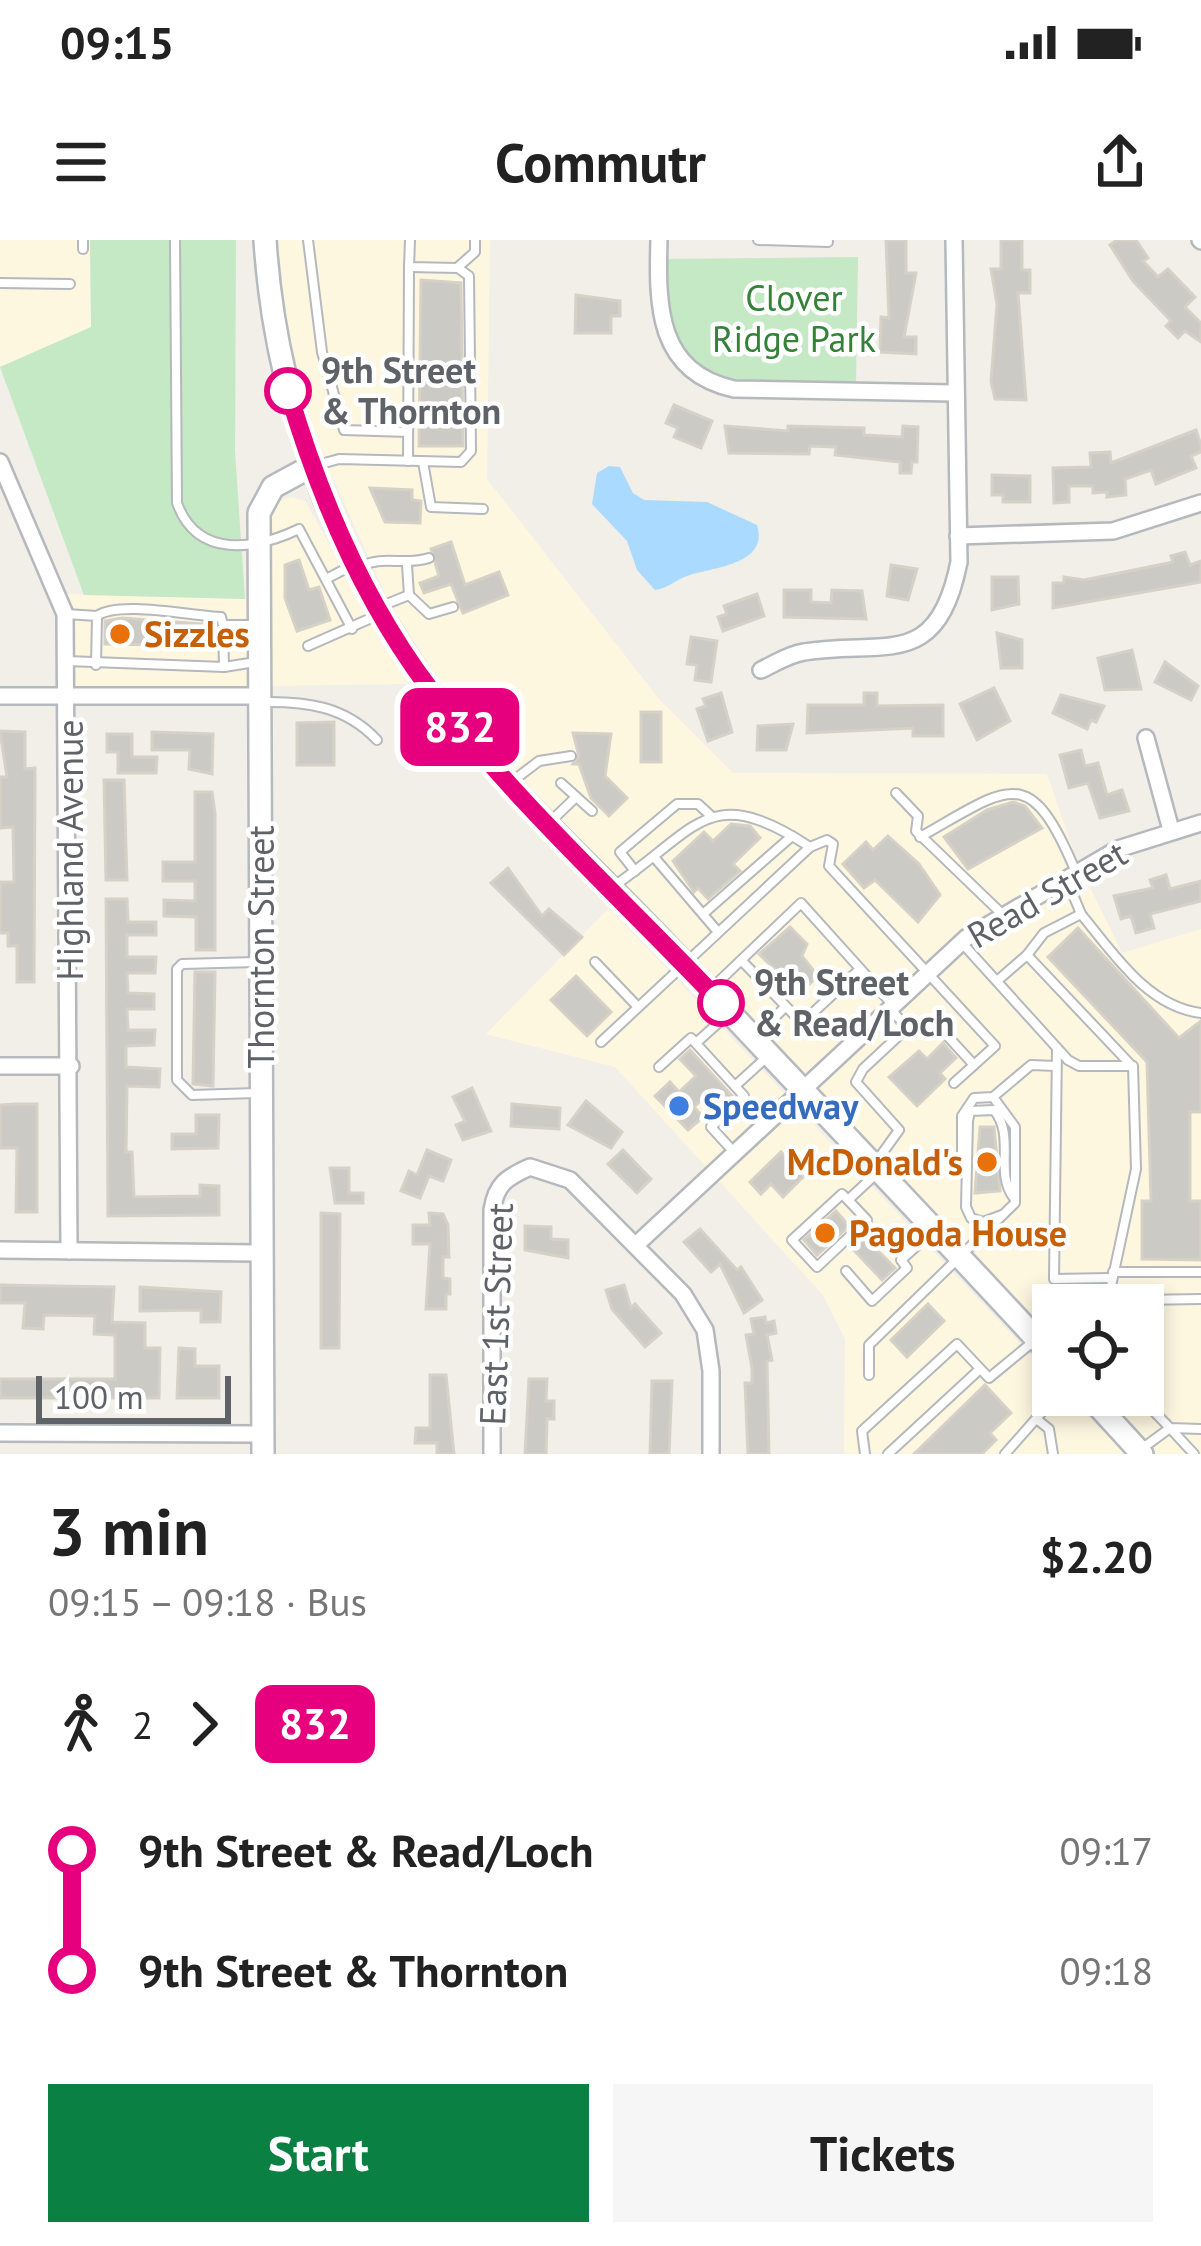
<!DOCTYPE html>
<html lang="en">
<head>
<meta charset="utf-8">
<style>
  body { margin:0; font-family:"PT Sans",sans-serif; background:#f6f6f6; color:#222; height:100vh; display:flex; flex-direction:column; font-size:45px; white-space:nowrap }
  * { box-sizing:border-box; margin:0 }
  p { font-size:39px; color:#767676 }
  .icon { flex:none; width:66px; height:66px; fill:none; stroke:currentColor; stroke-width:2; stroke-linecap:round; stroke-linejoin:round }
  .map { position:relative; height:1214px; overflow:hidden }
  .panel { display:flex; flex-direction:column; background:#fff; flex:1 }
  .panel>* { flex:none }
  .badge { padding:0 24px; border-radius:18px; font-size:42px; line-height:78px }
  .fabs { position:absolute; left:1032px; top:1044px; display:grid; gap:24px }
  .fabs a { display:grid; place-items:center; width:132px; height:132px; border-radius:0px; background:#fff; box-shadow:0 6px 18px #0003; font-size:60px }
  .scale { position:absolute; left:36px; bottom:30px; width:195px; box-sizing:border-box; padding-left:12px; border:6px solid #5f6368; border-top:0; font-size:33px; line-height:42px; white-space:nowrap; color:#5f6368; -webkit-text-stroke:9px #fff; paint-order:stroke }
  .map>.badge { position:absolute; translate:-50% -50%; box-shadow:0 0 0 6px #fff }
  .legs { display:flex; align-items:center; gap:18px; height:132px; padding:0 48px; font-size:39px }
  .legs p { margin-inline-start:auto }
  .summary { display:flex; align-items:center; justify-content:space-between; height:204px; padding:0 48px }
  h1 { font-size:66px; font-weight:800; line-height:90px }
  .button { display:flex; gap:24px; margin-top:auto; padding:24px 48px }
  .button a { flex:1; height:138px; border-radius:0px; background:#0b8043; color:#fff; font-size:48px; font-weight:800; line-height:138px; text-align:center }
  .button a+a { background:#f6f6f6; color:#222 }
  ul { padding:0 48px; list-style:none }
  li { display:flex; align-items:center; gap:42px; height:120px; font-size:45px }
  li i { display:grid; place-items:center; width:18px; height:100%; margin:0 15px; background:currentColor }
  li i::after { content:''; width:30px; height:30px; margin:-15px; border:9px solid; border-radius:50%; background:#fff }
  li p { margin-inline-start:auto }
  li:first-child i { background:linear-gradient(#0000 50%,currentColor 0) }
  li:last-child i { background:linear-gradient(currentColor 50%,#0000 0) }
  .status { display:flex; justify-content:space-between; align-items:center; height:84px; padding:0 60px; background:#fff; direction:ltr }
  .status svg { height:33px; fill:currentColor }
  header { display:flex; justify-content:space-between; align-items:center; height:156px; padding:0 48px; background:#fff; font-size:54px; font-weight:800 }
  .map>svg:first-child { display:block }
</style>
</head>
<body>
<div class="status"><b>09:15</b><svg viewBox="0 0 49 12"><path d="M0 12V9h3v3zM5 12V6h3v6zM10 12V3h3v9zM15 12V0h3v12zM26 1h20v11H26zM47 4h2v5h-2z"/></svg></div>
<header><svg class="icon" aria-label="menu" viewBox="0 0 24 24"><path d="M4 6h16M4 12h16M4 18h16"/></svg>Commutr<svg class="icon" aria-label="share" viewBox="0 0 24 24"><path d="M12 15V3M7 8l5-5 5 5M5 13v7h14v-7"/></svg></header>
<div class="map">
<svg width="1201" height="1214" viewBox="0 0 1201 1214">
  <rect width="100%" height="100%" fill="#f1efe8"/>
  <g fill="#fef7e0">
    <path d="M0,0h90l1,87 -91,40z"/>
    <path d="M278,0h212l-3,239 172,220 74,74 314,1 31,90 -81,43 -88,71 -108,101 -297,-313 -101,-133 -81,-179 -32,-100z"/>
    <path d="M291,257l14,4 103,183 -143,2 -1,-158 12,-26z"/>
    <path d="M64,354l190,5 1,92 -182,1z"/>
    <path d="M1083,633l39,80 79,-24v525h-47l-54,-59h43v-90h-90v41l-242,-256 124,-119 63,-47z"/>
    <path d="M609,668l444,470v17h16l56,59h-281l1,-115 -22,-44 -208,-228 -129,-33z"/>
  </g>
  <g fill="#c5e8c5">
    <path d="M90,0h146l-1,212 10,147 -161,-4 -84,-228 91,-40z"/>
    <path d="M858,17l-2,127c-111,-3 -192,18 -189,-125z"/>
  </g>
  <path fill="#aadaff" d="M609,226l11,1 13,26 11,7 63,2 50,23c12,39 -41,42 -67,50 -14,4 -21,13 -35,15l-18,-20 -10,-29 -35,-37 5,-31z"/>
  <g fill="#cccac5" stroke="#d6d1c6" stroke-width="3">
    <path d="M886,0h20v33h10l-12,64h12v17l-36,-2 1,-35 8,1z"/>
    <path d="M1001,0h21v30h8v23h-12l8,107 -31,-1 -4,-17 6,-78 -6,-35h10z"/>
    <path d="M1117,0h19l12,18 -5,3 15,16 10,-8 27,28 -10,10 16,16v19l-16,-11 -7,7 -12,-12 5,-5 -38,-40 -23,-36z"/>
    <path d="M421,40l40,3 2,163h-44z"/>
    <path d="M576,55l44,6v15h-9v17h-36z"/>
    <path d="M674,165l38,16 -11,27 -27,-11 4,-9 -12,-5z"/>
    <path d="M725,186l63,5v-5l76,2v7l38,2 1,-11 15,1 -1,35h-5l-1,11h-11v-11l-65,-7 1,-8 -26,-1 -1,8 -80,-1z"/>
    <path d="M1196,190l5,15v7l-10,4 5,12 -40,16 -5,-14 -26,9 1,16 -19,2v-5l-14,1v-7h-24v16l-15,1 -1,-35 38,-1 -1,-14 20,-1 1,11z"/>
    <path d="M992,235l38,1v26h-27v-7h-11z"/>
    <path d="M370,248l42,2v10l9,1 -1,22 -35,-1z"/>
    <path d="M451,302l14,43 34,-13 9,23 -45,18 -12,-29 -27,9 -4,-10 19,-7 -8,-27z"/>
    <path d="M1185,312l5,13 11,-4v21l-148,26v-25h11v-6l20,3 50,-10 39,-8 -2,-6z"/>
    <path d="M299,320l10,30 10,-3 11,33 -33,11 -12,-33v-33z"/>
    <path d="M891,325l26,4 -9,31 -21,-4z"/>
    <path d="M992,337h26l1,27 -27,6z"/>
    <path d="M784,350h27v12l20,1 1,-13 30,1 4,28 -82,-2z"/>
    <path d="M757,354l7,22 -41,15 -5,-14 9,-3 -3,-8z"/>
    <path d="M122,378l92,7 1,21 -110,-2v-23z"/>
    <path d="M997,393l25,7v28h-21z"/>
    <path d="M691,397l26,4 -6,41 -16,-2 2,-15 -10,-1z"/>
    <path d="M1132,410l9,39 -36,1 -7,-32z"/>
    <path d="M1165,422l33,24 -7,14 -36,-18z"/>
    <path d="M994,448l16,33 -33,19 -17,-36z"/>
    <path d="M721,453l11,39 -24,9 -11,-32 9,-3 -3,-7z"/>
    <path d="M864,453h13v13l66,-1v31h-30v-8l-106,5 1,-28h56z"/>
    <path d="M1061,455l43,11 -8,16 -5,-2 -4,9 -34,-16z"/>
    <rect x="641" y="472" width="20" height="50"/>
    <path d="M334,482v43h-37v-42z"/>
    <path d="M793,484l-7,26h-29l1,-24z"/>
    <path d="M0,491l25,1v37l10,-1 -1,214h-17v-36h-9v-13h-8v-51h14l-1,-55 -13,1v-51h7z"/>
    <path d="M152,492l61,2 -1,40 -23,-5 1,-19h-38z"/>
    <path d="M573,493l38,1 -6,42 22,22 -18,18 -18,-18 -12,-34h-6l6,-8z"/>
    <path d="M107,494h25v23h25l-1,16h-38v-21h-11z"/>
    <path d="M1081,510l4,16 13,-3 9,32 15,-5 7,21 -29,7 -12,-35 -19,5 -9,-33z"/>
    <path d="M104,540h20l3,100h-21z"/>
    <path d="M195,552h17l3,21v137h-19v-33l-32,-1v-16l31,1v-20h-32v-19h32z"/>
    <path d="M1013,562l12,4 17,22 -74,41 -24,-32 43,-27z"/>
    <path d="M731,584l19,2 10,12 -27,26 7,7 -32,28 -10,-11 -4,4 -21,-31 31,-29 9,9z"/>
    <path d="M888,596l31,28 21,31 -22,27 -43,-42 -11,8 -21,-24 23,-22 7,8z"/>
    <path d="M508,628l34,48 7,-7 33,28 -18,18 -73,-72z"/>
    <path d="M1166,635l4,14 31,-8v20l-51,13 4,14 -18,5 -5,-17 -10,3 -7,-23 39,-8 -3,-8z"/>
    <path d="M106,659h21l1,23h28v13h-29v22h29l-1,16h-28l1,20 26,1v15h-27l1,21h27l-1,15 -28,1v21l34,2 -1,18 -32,-1 -1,66h6l2,45 66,-1v-11l19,1v29l-111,1z"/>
    <path d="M790,687l17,17 -5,12 16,20 -18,17 -41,-39z"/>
    <path d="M1078,688l101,110 22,-17v91h-11v89h11v59l-59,-1v-58h9l-4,-139 -99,-105z"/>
    <path d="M195,732h20l-2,114 -20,-2z"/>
    <path d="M576,736l35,36 -24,24 -36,-36z"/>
    <path d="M943,803l13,15 -16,15 5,6 -28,27 -28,-29 30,-26 8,8z"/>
    <path d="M690,810l42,46 -9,9 -13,-13 -16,15 9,10 -15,13 -33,-34 15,-14 9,10 17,-16 -16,-17z"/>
    <path d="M472,848l19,43 -28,9 -7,-15 9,-4 -12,-24z"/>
    <path d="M586,861l36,31 -11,16 -43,-23z"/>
    <path d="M16,864h21v108h-21l1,-64h-17v-43z"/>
    <path d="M512,864l48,4 -1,21 -48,-3z"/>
    <path d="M196,875h23l-1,33 -46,1v-15h24z"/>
    <path d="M980,887h14l6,64 -25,2z"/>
    <path d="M427,910l24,10 -8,21 -14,-5 -9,22 -19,-7 8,-20 8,4z"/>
    <path d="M623,910l28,29 -14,14 -29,-29z"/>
    <path d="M781,912l23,24 -21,21 -12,-13 -10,10 -11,-12z"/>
    <path d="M330,928h19v25h14v10h-28z"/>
    <path d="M836,971l13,15 -32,29 -13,-15z"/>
    <path d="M321,973l19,1 -1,134h-18z"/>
    <path d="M429,973l14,1 5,11 1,32h-6v21l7,1v15h-4v15h-20l4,-65h-17v-19h17z"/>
    <path d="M525,986l26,1v12l17,1v18l-43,-8z"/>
    <path d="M700,989l37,41 4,-3 21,33 -18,13 -24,-49 -9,8 -27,-30z"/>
    <path d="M860,998l7,2 28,28 -13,12 -31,-33z"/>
    <path d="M0,1045l114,2 -2,35 33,1v25h15l-1,50h-159v-19h115v-44l-21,-1 1,-18 -51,-1 -1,14 -20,-1 2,-25h-25z"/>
    <path d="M624,1045l7,23 4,-4 26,29 -16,14 -33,-38 -6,-19z"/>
    <path d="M140,1047l81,5 -1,30h-19v-12l-61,1z"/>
    <path d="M928,1064l16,17 -37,36 -16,-17z"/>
    <path d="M765,1077l1,6 8,-2 2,12 -9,2 5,25 -5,1 2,93h-21l-3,-71h7v-15l-6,-33 8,-1 -3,-15z"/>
    <path d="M179,1108l16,1v17h24v32h-42z"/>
    <path d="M430,1135h16l8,79h-17v-11h-22l1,-15h14z"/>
    <path d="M529,1139h18l-1,22h8v18h-7l-1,35h-21z"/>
    <path d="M652,1141h20l-3,73h-19z"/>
    <path d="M985,1145l26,28 -21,20 6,7 -14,14h-68z"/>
  </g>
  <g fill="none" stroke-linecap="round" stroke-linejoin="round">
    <defs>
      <g id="lane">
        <path d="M175,0l2,263c20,56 78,47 122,26l53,100"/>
        <path d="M308,0l14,112 22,78 64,2"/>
        <path d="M758,0l70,2"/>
        <path d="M83,9v-9"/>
        <path d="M458,27l17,-15v-12"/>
        <path d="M0,43l70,1"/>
        <path d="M408,221l1,-194"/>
        <path d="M423,222l8,45 52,2"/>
        <path d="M317,225l22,-6 122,3 10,-11 -2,-175 -11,-8 -49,-1 1,-27"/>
        <path d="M407,325l2,30 20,19 24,-7"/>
        <path d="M362,326c22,-11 42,0 67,-8"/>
        <path d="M326,339l25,-13"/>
        <path d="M379,367l30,-12"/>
        <path d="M66,374l31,2 -1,49"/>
        <path d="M97,376c22,-16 94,0 124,1l2,8"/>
        <path d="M308,406l70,-31"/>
        <path d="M67,421l157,6 32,-5"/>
        <path d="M224,427l-1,-42h34"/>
        <path d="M261,462c45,-1 84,4 116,38"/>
        <path d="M510,543l29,-22 32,-5"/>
        <path d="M561,543l31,28"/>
        <path d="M896,553l22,23 -2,15 85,82"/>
        <path d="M548,584l28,-27"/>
        <path d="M920,597c89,-50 109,-76 155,33"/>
        <path d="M810,607l17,-7 6,4 -4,22 166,180 -41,37"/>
        <path d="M654,617l64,75"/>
        <path d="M635,631l-15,-19 57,-48h21l12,11"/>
        <path d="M703,674l89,-78"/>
        <path d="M1081,674c33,40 67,93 120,99"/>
        <path d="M962,703l106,117 11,6h54l3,103 -29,136"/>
        <path d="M1027,715l17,-22 37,-19 -14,-34"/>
        <path d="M742,721l60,62 58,-54"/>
        <path d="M259,722l-77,2 -5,5v111l15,15 68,-2"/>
        <path d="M595,722l43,45"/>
        <path d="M997,741l30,-26 104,110"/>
        <path d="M713,747l88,-84 90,100"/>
        <path d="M907,788l35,2 32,35"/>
        <path d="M756,796l29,-29"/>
        <path d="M601,802l209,-195c-102,-66 -111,-19 -196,39"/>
        <path d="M696,803l30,-27"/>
        <path d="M1057,808l-3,231 56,-1"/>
        <path d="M659,827l32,-29 53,58 -33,31 21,23"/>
        <path d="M735,846l34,-31"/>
        <path d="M962,914v-38l12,-18 19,-1 38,-32 25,1"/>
        <path d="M876,922l23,-32 -43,-48 7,-13 44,-41 -18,-21"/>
        <path d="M848,960l19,20 -50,47 -25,-27 50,-46 6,6 28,-26"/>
        <path d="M1002,975l-19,7 -12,-4 -5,-11 2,-86 2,-10 24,-1c22,27 0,63 20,88"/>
        <path d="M846,1031l26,30 35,-33 -6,-8 29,-26"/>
        <path d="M1113,1032h88"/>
        <path d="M1139,1065v-5l62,-1"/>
        <path d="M869,1135v-30l146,-142v-76l-22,-30"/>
        <path d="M1138,1155l32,33 31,1"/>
        <path d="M1039,1181l10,8 4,25"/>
        <path d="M1140,1210l30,-22 24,26"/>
        <path d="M865,1214l-3,-23 95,-87 32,34 45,-37"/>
        <path d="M888,1214l92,-85"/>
        <path d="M1005,1214l52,-59"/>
      </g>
      <g id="street">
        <path d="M659,0c-2,66 -2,132 75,149l219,4"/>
        <path d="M1200,0l1,1"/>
        <path d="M0,222l65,152 4,637"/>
        <path d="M958,296l155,-5 88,-28"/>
        <path d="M761,430c13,-6 28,-16 43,-18 81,-13 133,20 155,-90l-5,-322"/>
        <path d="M0,456h259"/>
        <path d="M1146,498l25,92"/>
        <path d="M0,826h71"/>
        <path d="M637,1004l329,-306 152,-89 83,-26"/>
        <path d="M0,1010l262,3"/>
        <path d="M0,1193l263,1"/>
        <path d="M492,1214v-244c4,-26 15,-33 38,-43l40,13 113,114 22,36 6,41v83"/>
      </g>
      <g id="secondary">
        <path d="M265,0c11,176 81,345 190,482 67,83 147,154 219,231 126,135 254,268 379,404"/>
        <path d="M1088,1155l54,59"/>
        <path d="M263,1214l-4,-941 14,-26 37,-20"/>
      </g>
    </defs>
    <use href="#lane" stroke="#b5b8bc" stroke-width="12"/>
    <use href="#street" stroke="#b5b8bc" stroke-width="20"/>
    <use href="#secondary" stroke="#b6babf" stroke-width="26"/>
    <use href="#lane" stroke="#fff" stroke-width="8"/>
    <use href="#street" stroke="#fff" stroke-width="15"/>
    <use href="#secondary" stroke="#fff" stroke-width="21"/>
  </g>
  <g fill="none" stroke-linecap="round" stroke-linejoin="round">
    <defs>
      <path id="line-1" d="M288,151c31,105 74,208 141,297 85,114 194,211 292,315"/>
    </defs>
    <use href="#line-1" stroke="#fff" stroke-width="27"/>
    <use href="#line-1" stroke="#e6007e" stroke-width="18"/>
  </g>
  <g fill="#fff" stroke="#e6007e" stroke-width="6">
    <circle cx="288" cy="151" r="21"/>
    <circle cx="721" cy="763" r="21"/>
  </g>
  <g fill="#e8710a" stroke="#fff" stroke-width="4.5">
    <circle cx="120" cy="394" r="12"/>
    <circle cx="987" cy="922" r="12"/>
    <circle cx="825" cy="993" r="12"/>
  </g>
  <circle fill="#3f7fe0" stroke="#fff" stroke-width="4.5" cx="679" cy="866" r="12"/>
  <g text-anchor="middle" stroke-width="9" stroke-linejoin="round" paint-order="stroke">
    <g font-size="36" fill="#348238" stroke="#fff">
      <text x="794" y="71">Clover<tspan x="794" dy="41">Ridge Park</tspan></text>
    </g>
    <g font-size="36" font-weight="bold" fill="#5f6368" stroke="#fff" text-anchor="start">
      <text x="321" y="143">9th Street<tspan x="321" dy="41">&amp; Thornton</tspan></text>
      <text x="754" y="755">9th Street<tspan x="754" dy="41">&amp; Read/Loch</tspan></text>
    </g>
    <g font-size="36" font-weight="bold" fill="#c56008" stroke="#fff" text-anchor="start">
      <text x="144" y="407">Sizzles</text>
      <text x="963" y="935" text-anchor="end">McDonald's</text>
      <text x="849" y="1006">Pagoda House</text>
    </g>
    <g font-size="36" fill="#5f6368" stroke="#fff">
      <text transform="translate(70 610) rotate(-90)" y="13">Highland Avenue</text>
      <text transform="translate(1047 654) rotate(-30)" y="13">Read Street</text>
      <text transform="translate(261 707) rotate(-90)" y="13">Thornton Street</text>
      <text transform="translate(496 1074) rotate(-88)" y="13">East 1st Street</text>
    </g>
    <g font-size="36" font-weight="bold" fill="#366cbe" stroke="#fff" text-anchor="start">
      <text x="703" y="879">Speedway</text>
    </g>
  </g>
</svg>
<div class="fabs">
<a><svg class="icon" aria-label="locate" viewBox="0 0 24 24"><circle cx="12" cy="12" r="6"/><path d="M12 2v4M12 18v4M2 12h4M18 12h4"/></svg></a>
</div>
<div class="scale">100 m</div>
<b class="badge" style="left:460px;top:487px;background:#e6007e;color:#fff">832</b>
</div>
<section class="panel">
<div class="summary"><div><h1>3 min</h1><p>09:15 – 09:18 · Bus</p></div><b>$2.20</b></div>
<div class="legs"><svg class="icon" aria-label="walk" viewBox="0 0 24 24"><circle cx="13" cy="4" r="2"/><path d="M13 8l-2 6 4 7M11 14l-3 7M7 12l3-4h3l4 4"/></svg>2<svg class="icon" aria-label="forward" viewBox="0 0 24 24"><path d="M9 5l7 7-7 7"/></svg><b class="badge" style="background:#e6007e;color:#fff">832</b></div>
<ul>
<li><i style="color:#e6007e"></i><b>9th Street &amp; Read/Loch</b><p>09:17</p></li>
<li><i style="color:#e6007e"></i><b>9th Street &amp; Thornton</b><p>09:18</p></li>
</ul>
<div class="button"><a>Start</a><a>Tickets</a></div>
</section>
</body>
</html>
